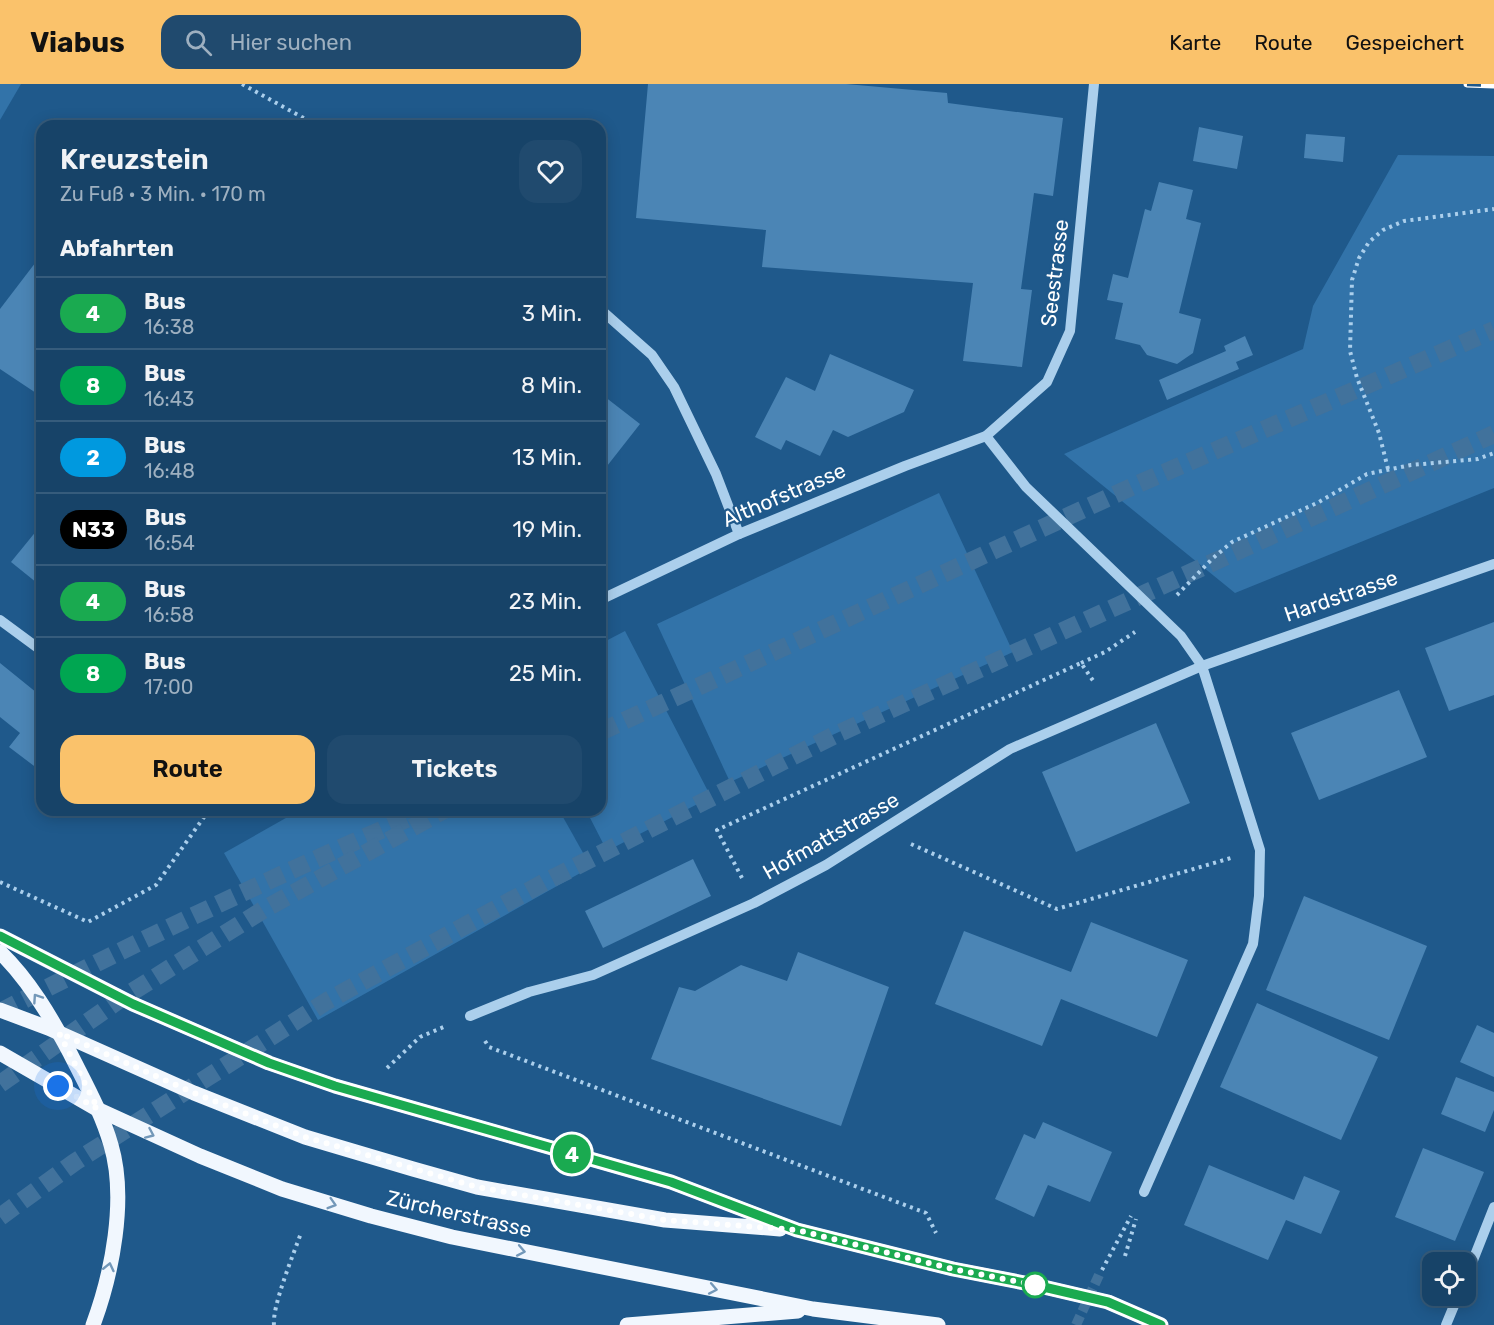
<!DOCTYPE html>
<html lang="de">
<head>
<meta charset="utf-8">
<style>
  body { margin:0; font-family:Rubik,sans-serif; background:#204a6e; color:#f1f3f6; height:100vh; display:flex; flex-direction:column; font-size:22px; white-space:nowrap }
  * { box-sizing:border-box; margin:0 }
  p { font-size:20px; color:#9eb0c0 }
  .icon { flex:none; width:33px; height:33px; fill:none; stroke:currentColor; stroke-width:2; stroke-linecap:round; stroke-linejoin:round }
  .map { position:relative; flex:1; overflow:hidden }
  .drawer { position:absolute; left:36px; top:36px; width:570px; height:696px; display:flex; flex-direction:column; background:#174368; border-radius:18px; box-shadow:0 3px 15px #0003,0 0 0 2px #365c7c }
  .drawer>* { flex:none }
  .badge { padding:0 12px; border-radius:20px; font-size:21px; line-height:39px }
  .buttons { position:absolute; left:1422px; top:1168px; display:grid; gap:12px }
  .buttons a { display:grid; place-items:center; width:54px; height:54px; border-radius:12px; background:#174368; box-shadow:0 3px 15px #0003,0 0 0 2px #365c7c; font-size:30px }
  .you { position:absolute; width:30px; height:30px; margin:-15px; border:4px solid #fff; border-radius:50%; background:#1a73e8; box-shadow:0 0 0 9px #1a73e833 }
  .map>.badge { position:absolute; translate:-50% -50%; box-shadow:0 0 0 3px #fff }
  h2 { padding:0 24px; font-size:22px; line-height:54px }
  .round { display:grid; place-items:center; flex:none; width:63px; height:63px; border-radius:18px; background:#204a6e }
  .head { display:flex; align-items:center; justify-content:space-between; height:102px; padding:0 24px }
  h1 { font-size:28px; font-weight:600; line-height:45px }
  .cta { display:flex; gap:12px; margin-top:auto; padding:12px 24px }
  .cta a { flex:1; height:69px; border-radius:18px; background:#fac26b; color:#111; font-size:24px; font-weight:600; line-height:69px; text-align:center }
  .cta a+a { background:#204a6e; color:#f1f3f6 }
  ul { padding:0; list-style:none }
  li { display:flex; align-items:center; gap:18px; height:72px; padding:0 24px; border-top:2px solid #365c7c }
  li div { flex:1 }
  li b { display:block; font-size:22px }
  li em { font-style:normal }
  li .badge { min-width:66px; font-weight:700; text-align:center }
  header { display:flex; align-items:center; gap:36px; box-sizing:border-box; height:84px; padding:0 30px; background:#fac26b; color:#111 }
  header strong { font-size:28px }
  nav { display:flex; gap:33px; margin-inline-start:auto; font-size:21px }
  .search { width:420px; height:54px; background:#204a6e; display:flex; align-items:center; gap:15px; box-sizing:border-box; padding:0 21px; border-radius:18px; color:#9eb0c0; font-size:22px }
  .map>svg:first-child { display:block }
</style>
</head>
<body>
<header>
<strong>Viabus</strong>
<div class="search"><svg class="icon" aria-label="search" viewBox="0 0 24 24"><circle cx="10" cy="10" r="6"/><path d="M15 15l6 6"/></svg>Hier suchen</div>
<nav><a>Karte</a><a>Route</a><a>Gespeichert</a></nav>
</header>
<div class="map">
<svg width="1494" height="1241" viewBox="0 0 1494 1241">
  <rect width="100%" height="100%" fill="#1f598b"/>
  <g fill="#3273a9">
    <path d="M0,0h21l-21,36z"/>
    <path d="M1398,71l96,1v332l-259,105 -171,-139 239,-105 10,-43z"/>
    <path d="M939,409l74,159 -283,130 -73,-158z"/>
    <path d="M625,547l86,166 -104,54 -21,-41h14v-166z"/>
    <path d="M300,726h259l32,57 -273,153 -94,-167z"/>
  </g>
  <g fill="#4b85b5">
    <path d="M648,0h198l101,9 1,10 115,15 -10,78 -19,-3 -13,96 11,1 -10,77 -59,-6 10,-78 -211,-16 4,-37 -130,-12z"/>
    <path d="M1199,43l44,9 -6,33 -44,-8z"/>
    <path d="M1306,50l39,3 -2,25 -39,-4z"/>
    <path d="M1159,98l34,8 -7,29 15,4 -22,90 22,6 -8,34 -16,11 -30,-9 -7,-10 -25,-6 8,-36 -16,-3 6,-26 15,4 17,-69 6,2z"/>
    <path d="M42,170v143l-42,-28v-60z"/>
    <path d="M1245,252l8,19 -17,7 3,7 -72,31 -8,-20 67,-29 -2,-5z"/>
    <path d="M830,270l84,36 -10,22 -56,25 -15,-7 -13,26 -34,-16 -5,10 -26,-13 31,-60 29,14z"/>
    <path d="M600,309l40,31 -40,51z"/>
    <path d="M42,440v63l-31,-25z"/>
    <path d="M1494,538v73l-45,16 -24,-63z"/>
    <path d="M0,579l42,34v75l-33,-25 11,-14 -20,-16z"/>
    <path d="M1399,606l28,67 -108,43 -28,-67z"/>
    <path d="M1156,639l34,80 -114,49 -34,-80z"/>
    <path d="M693,775l18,37 -108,52 -18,-37z"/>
    <path d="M1304,812l123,50 -38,94 -123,-50z"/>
    <path d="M1091,838l97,38 -31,77 -96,-38 -19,47 -107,-42 29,-73 107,41z"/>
    <path d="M798,868l91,35 -48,139 -190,-67 28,-72 16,4 46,-26 46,16z"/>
    <path d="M1257,919l121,54 -37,83 -121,-53z"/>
    <path d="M1477,941l17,8v44l-34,-15z"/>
    <path d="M1456,993l38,15v18l-9,22 -44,-18z"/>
    <path d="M1043,1038l69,30 -22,50 -42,-17 -14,32 -39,-18 29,-65 11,5z"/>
    <path d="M1423,1064l61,24 -29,69 -60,-24z"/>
    <path d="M1209,1081l85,35 10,-24 36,15 -19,43 -35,-14 -18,40 -84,-35z"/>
  </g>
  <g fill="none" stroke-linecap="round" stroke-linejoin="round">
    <path stroke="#41729c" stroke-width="10" stroke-dasharray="10 5" stroke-linecap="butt" d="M1076,1241l23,-50"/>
    <g stroke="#41729c" stroke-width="18" stroke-dasharray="18 9" stroke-linecap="butt">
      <path d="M600,648l538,-248 356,-154"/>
      <path d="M0,928c134,-69 270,-134 409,-194"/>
      <path d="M0,1000l119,-84 144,-90 181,-100"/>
      <path d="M0,1133l75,-55 252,-161 218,-119 290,-147 659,-301"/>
    </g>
    <g stroke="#abcfec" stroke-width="4" stroke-dasharray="3 4.5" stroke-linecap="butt">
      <path d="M242,0l76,42"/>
      <path d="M1388,385l-9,-36 -22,-55 -7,-27 2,-71 7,-22 10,-16 14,-12 21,-9 90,-12"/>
      <path d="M1177,511l36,-37 19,-16 87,-40 48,-28 44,-9 67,-6 16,-6"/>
      <path d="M1081,579l24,-11 30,-20"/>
      <path d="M911,760l146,65 174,-51"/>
      <path d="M742,794l-25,-48 364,-167 13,19"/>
      <path d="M0,798l88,40 68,-37 48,-68 1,-7"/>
      <path d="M485,957l4,6 437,166 10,20"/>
      <path d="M387,984l33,-31 26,-11"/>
      <path d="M1125,1172l11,-37"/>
      <path d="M1102,1186l29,-54"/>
      <path d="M274,1241c-2,-19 20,-72 27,-92"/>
    </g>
    <g stroke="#abcfec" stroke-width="10">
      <path d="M600,225l52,46 22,32 42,87 23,60"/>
      <path d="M986,352l40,51 155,149 21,30 58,184 -1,46 -6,48 -109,248"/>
      <path d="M600,516l139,-66 166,-68 81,-30 61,-54 23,-51 24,-247"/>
      <path d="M0,536l42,31"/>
      <path d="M470,932l59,-24 64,-17 161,-72 72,-38 184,-116 192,-83 292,-102"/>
      <path d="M1466,1194l28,-71"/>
      <path d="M1446,1241l12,-29"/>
    </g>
    <g stroke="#f1f7fe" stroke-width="15">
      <path d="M0,852l133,68 136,59 66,23 336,96 126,48 156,39 82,16 73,17 53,23"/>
      <path d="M0,868c29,28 51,65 70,101 15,30 32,60 41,92 16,54 1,129 -18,180"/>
      <path d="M0,926l48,18 146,65 111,44 108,32 64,18 188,33 115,9"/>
      <path d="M0,969l97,56 103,47 82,33 89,27 81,21 361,72 125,16"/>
      <path d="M627,1241l171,-14"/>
    </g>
    <defs>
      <path id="rail" d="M1467,0l27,1"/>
    </defs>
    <use href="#rail" stroke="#fff" stroke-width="7"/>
    <use href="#rail" stroke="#1f598b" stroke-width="4.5" stroke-dasharray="14" stroke-linecap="butt"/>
  </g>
  <defs><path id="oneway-chevron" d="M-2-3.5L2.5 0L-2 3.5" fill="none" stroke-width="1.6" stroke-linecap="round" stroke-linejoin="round" transform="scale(1.5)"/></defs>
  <g stroke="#7398b9">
    <use href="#oneway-chevron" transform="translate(37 914) rotate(-124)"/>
    <use href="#oneway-chevron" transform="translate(150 1050) rotate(24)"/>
    <use href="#oneway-chevron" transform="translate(332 1120) rotate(17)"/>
    <use href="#oneway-chevron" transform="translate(521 1167) rotate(11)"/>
    <use href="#oneway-chevron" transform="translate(109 1183) rotate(-77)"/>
    <use href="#oneway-chevron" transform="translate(713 1205) rotate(11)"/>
  </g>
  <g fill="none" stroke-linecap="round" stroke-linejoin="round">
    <defs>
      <path id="line" d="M0,852l133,68 136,59 66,23 336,96 126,48 156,39 82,16 73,17 53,23"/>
    </defs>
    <use href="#line" stroke="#fff" stroke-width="14"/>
    <use href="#line" stroke="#1aaa50" stroke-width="9"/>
    <path stroke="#fff" stroke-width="6" stroke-dasharray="0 10.8" d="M58,1002l40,23 -39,-76 135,60 111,44 172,50 188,33 132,10 156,39 82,16"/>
  </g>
  <circle fill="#fff" stroke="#1aaa50" stroke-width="3" cx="1035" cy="1201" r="12"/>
  <g text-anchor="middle" stroke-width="4.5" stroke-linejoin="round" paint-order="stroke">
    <g font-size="21" fill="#fff" stroke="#1f598b">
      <text transform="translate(1055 189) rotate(-83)" y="7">Seestrasse</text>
      <text transform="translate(784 411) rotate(-23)" y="7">Althofstrasse</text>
      <text transform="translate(1341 512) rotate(-19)" y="7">Hardstrasse</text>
      <text transform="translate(831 752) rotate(-30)" y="7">Hofmattstrasse</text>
      <text transform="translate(459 1130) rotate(13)" y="7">Zürcherstrasse</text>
    </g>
  </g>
</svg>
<div class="buttons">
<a><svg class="icon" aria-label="locate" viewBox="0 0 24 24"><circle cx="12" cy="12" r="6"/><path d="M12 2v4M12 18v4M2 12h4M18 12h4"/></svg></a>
</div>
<div class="you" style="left:58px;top:1002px"></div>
<b class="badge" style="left:572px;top:1070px;background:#1aaa50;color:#fff">4</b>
<section class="drawer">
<div class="head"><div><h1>Kreuzstein</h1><p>Zu Fuß · 3 Min. · 170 m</p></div><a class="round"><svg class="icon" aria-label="heart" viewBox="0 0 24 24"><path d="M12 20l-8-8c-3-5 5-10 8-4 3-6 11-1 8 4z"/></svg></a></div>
<h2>Abfahrten</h2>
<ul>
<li><span class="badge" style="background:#1aaa50;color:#fff">4</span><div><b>Bus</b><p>16:38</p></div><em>3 Min.</em></li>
<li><span class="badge" style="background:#00a651;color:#fff">8</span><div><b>Bus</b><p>16:43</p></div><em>8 Min.</em></li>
<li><span class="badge" style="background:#0099df;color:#fff">2</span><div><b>Bus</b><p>16:48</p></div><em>13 Min.</em></li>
<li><span class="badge" style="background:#000;color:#fff">N33</span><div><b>Bus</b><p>16:54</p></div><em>19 Min.</em></li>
<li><span class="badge" style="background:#1aaa50;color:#fff">4</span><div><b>Bus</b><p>16:58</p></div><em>23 Min.</em></li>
<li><span class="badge" style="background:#00a651;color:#fff">8</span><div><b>Bus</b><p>17:00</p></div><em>25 Min.</em></li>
</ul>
<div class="cta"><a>Route</a><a>Tickets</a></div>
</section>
</div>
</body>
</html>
